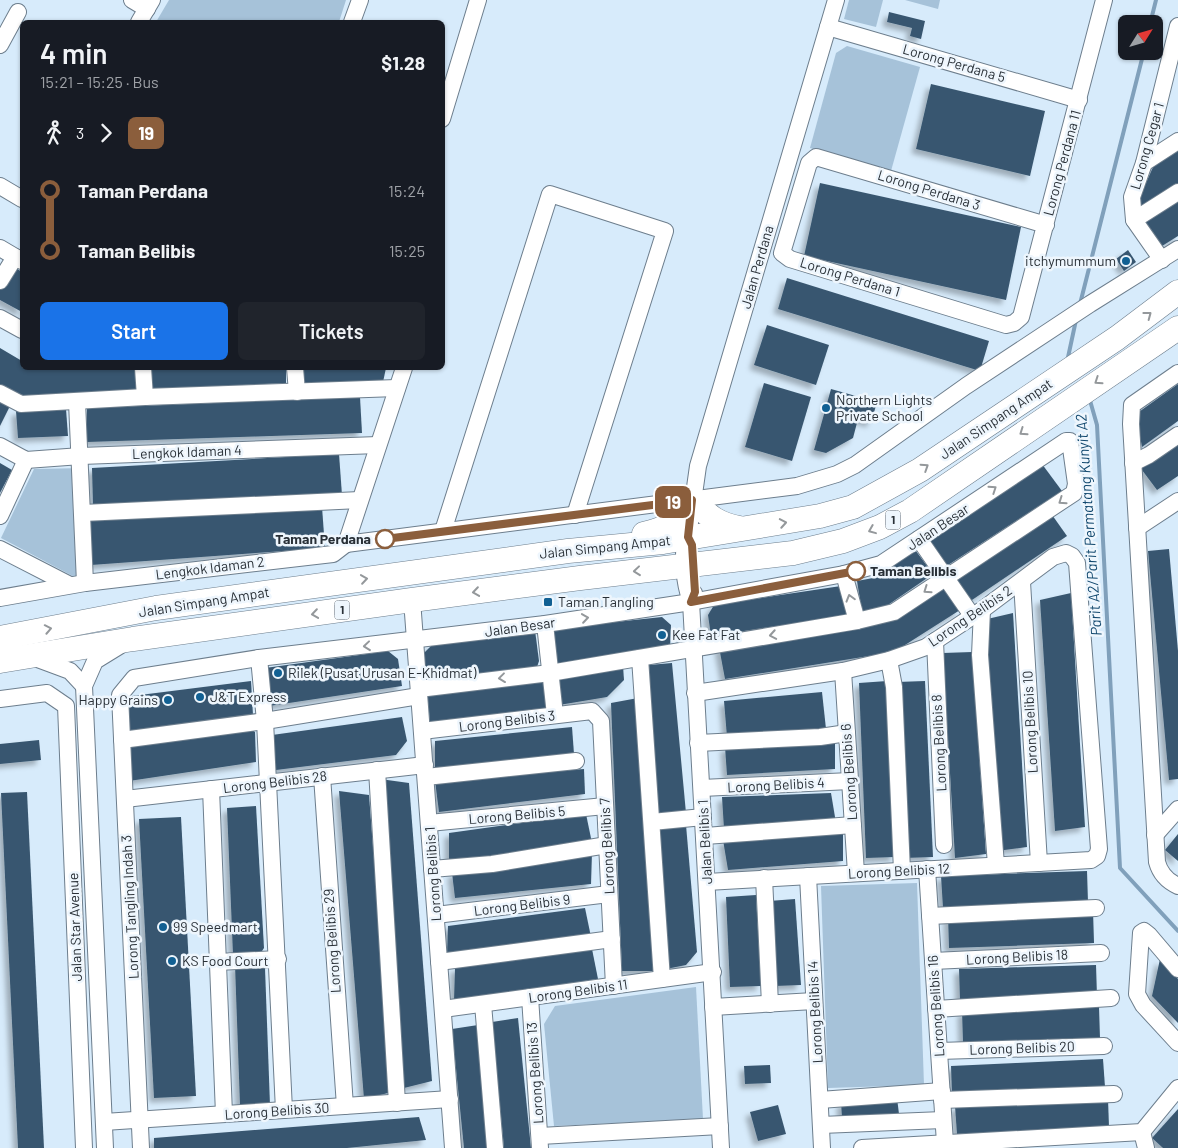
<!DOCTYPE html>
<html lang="en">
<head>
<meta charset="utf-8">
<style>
  body { margin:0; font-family:Barlow,sans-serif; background:#20242c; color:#f1f3f6; height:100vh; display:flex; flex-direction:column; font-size:19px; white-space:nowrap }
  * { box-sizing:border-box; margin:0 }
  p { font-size:16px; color:#9ea1a6 }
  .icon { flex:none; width:28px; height:28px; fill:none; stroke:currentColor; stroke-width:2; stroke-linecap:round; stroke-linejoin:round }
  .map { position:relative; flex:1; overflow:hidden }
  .panel { position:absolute; left:20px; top:20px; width:425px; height:350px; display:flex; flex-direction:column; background:#171b24; border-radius:8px; box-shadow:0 1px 4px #0004 }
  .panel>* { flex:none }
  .badge { padding:0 10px; border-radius:8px; font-size:18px; line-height:32px }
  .needle { width:32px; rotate:53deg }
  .controls { position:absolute; left:1118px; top:15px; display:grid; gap:10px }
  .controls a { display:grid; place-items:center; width:45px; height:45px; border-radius:8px; background:#171b24; box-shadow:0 1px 4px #0004; font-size:25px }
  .map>.badge { position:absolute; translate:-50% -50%; box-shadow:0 0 0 2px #fff }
  .legs { display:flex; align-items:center; gap:8px; height:55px; padding:0 20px; font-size:16px }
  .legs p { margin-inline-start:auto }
  .overview { display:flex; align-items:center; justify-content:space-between; height:85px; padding:0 20px }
  h1 { font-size:28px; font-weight:600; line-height:38px }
  .cta { display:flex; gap:10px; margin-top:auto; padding:10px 20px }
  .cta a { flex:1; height:58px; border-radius:8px; background:#1a73e8; color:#fff; font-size:20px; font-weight:600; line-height:58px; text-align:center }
  .cta a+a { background:#20242c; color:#f1f3f6 }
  ul { padding:0 20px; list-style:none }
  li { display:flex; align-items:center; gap:18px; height:60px; font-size:19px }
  li i { display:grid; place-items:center; width:8px; height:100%; margin:0 6px; background:currentColor }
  li i::after { content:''; width:12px; height:12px; margin:-6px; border:4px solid; border-radius:50%; background:#171b24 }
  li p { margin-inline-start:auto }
  li:first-child i { background:linear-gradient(#0000 50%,currentColor 0) }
  li:last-child i { background:linear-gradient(currentColor 50%,#0000 0) }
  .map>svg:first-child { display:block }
</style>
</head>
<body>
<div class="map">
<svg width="1178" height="1148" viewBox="0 0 1178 1148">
  <defs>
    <filter id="shadow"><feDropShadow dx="-4.5" dy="4.5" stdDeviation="2.5" flood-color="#0004"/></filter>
  </defs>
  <rect width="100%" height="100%" fill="#d7ebfb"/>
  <g fill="#a6c2d9">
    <path d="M169,0h177l-7,22h-183z"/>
    <path d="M849,0h34l-7,27 -32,-8z"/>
    <path d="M905,0h35l-2,9z"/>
    <path d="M847,46l73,21 -29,104 -81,-23 26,-95z"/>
    <path d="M85,468l-1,114 -83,-44 33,-69z"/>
    <path d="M917,883l7,202 -96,3 -7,-202z"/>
    <path d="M696,987l7,132 -149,7 -10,-102 11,-18z"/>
  </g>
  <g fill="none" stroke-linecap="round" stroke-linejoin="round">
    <g stroke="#80a0bb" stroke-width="4">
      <path d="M1150,24l6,-24"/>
      <path d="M1080,304l64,-253"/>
      <path d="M1067,362l9,-42"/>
      <path d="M1089,397l8,28 23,443 58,63"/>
    </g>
  </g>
  <g fill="#395770" filter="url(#shadow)">
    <path d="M889,12l36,9 -4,18 -11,-3 2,-8 -25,-6z"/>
    <path d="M931,84l114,27 -15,65 -114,-27z"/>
    <path d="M1178,150v37l-37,24 -4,-8 17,-38z"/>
    <path d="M820,183l201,44 -15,73 -202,-44z"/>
    <path d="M1178,198v38l-16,10 -17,-25z"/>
    <path d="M1128,250l8,12 -12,9 -8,-12z"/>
    <path d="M13,266l9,6v40l-22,-12v-11z"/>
    <path d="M787,278l202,63 -9,30 -202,-62z"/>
    <path d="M767,325l62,20 -13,40 -62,-20z"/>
    <path d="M0,348l22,13v7h114l2,22 -120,7 -18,-11z"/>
    <path d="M150,368h136v15l-134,6z"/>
    <path d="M302,368h84l-3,14 -80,3z"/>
    <path d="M764,383l47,14 -19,64 -47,-14z"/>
    <path d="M1178,384v37l-36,26 -6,-33z"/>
    <path d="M831,389l46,13 -6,21 -13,-4 -5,19 -27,15 -12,-3z"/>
    <path d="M360,397l2,36 -275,9v-34z"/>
    <path d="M0,398l11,6 -11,22z"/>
    <path d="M66,409l2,27 -50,2 -2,-27z"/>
    <path d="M1178,439v37l-21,14 -18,-24z"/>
    <path d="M339,454l3,41 -249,10 -1,-37z"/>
    <path d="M0,463l12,7 -12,23z"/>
    <path d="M1042,464l20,27 -117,76 -18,-26z"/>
    <path d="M322,507l3,41 -234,17 -2,-47z"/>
    <path d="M1050,512l17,24 -98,66 -16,-24z"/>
    <path d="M1169,549l9,102v128l-9,1 -21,-229z"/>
    <path d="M916,551l17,23 -48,33 -23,4 -5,-30 16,-3z"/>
    <path d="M943,585l17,25 -66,42 -169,27 -6,-32 175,-32z"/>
    <path d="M841,586l9,29 -139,21 -3,-21 6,-10z"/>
    <path d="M1071,593l14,234 -30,4 -15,-231z"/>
    <path d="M1013,613l14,234 -30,4 -14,-231z"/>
    <path d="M662,617l9,8 -1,24 -116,15 -4,-35z"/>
    <path d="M535,630l4,31 -2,6 -112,12 -3,-24 9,-9z"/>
    <path d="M388,651l10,8 4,27 -133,20 -4,-38z"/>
    <path d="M972,652l14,202 -31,4 -12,-205z"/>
    <path d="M672,663l14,150 -29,3 -8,-151z"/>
    <path d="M623,666l1,14 -17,17 -48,8 -3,-30z"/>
    <path d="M547,675l3,33 -120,14 -3,-31z"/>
    <path d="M251,681l2,34 -125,18 -2,-27 6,-10z"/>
    <path d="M887,681l8,176 -29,1 -7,-175z"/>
    <path d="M925,681l8,176 -29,1 -7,-176z"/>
    <path d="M822,692l4,37 -99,8 -3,-36z"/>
    <path d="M638,698l18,273h-34l-11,-268z"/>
    <path d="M402,717l5,24 -11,14 -120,15 -4,-35z"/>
    <path d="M572,727l2,27 -139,21v-34z"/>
    <path d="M249,728l6,4 1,30 -127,19 -1,-36z"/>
    <path d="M39,740l2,20 -41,4v-20z"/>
    <path d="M835,740v29l-108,6 -2,-28z"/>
    <path d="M584,769l1,25 -146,18 -4,-31z"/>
    <path d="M380,779l29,4 23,298 -28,7z"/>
    <path d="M339,791l30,4 23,297 -28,7z"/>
    <path d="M27,792l17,356h-26l-17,-355z"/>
    <path d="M831,793l5,30 -112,6 -2,-32z"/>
    <path d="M256,806l8,142 -4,6 -27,1 -6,-147z"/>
    <path d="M586,814l6,29 -143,22v-32z"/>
    <path d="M181,817l15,279 -42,2 -15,-279z"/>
    <path d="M686,825l11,127 -11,13 -20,4 -8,-143z"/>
    <path d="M843,832v29l-115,9 -5,-30z"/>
    <path d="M1178,834v27l-13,-11z"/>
    <path d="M592,853l-1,31 -136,14 -3,-25z"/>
    <path d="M1087,871l1,32 -145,5 -2,-32z"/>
    <path d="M756,895l5,91 -31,1 -4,-90z"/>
    <path d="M795,899l6,86 -26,1 -6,-85z"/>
    <path d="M585,908l6,29 -144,18 1,-29z"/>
    <path d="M1093,911l1,32 -145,5 -1,-32z"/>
    <path d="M592,949l6,30 -144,21 1,-32z"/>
    <path d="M1160,959l18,20v44l-26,-27z"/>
    <path d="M261,964l4,4 5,137h-30l-5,-140z"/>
    <path d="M1096,965l1,32 -137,4 -1,-32z"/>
    <path d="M1099,1007l1,32 -137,4 -1,-32z"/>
    <path d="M518,1018l13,130h-27l-12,-126z"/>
    <path d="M478,1025l12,123h-26l-12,-119z"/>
    <path d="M1103,1059l2,28 -153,7 -1,-28z"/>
    <path d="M770,1065l1,18 -26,1 -1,-18z"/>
    <path d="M897,1098l2,16 -57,4 -1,-16z"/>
    <path d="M1108,1099l1,28 -152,7 -2,-28z"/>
    <path d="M778,1105l8,29 -28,7 -8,-29z"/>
    <path d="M1178,1109v39h-15l-11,-10z"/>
    <path d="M419,1117l7,23 -79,8h-193v-10z"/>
  </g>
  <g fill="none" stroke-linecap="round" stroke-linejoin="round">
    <defs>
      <g id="minor">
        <path d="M132,0l15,9"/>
        <path d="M139,22l13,-22"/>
        <path d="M352,22l8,-22"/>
        <path d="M828,27l251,73"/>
        <path d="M0,45l18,-33"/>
        <path d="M442,119l36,-119"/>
        <path d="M1144,163l34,-22"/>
        <path d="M0,186l22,13"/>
        <path d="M1134,220l44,-28"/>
        <path d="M1046,225l-230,-68 -7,6 -27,90 8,6 216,66 8,-2 7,-6 83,-317"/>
        <path d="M0,248l22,13"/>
        <path d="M1162,260l-28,-40 -2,-23 12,-34 34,-137"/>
        <path d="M0,281l15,-24"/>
        <path d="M0,318l22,12"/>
        <path d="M143,368l2,29"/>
        <path d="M295,368l2,24"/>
        <path d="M1178,373l-46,32 -1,19 26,438c3,11 10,19 21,24"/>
        <path d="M0,393l21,11 124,-7 252,-9"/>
        <path d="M77,402l8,181"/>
        <path d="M0,446l26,14 55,-4 297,-11"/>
        <path d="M1133,463l16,-8 29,-20"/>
        <path d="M83,513l277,-13"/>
        <path d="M0,516l26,-56"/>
        <path d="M1137,528l41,-27"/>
        <path d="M443,531l107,-337 115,37 -90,284"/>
        <path d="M919,539l54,78"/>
        <path d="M346,544l451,-58 40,-12 18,-9 111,-79 124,-82 88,-55"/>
        <path d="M346,544l58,-176"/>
        <path d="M0,549l70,36"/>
        <path d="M844,574l13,47"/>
        <path d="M1022,582l17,281"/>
        <path d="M694,593l-3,9 30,546"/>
        <path d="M0,598l85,-15 248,-29 13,-10"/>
        <path d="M412,600l41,548"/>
        <path d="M691,602c-6,-17 -11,-49 -3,-65l10,-71 138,-466"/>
        <path d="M982,610l-2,45 16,210"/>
        <path d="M545,624l10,91"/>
        <path d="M935,641l9,204"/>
        <path d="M35,658l35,13 14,15"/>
        <path d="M259,658l6,63 19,389"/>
        <path d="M640,658l22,321"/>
        <path d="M889,660l5,27 8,184"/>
        <path d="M843,671l13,202"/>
        <path d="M695,693l148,-22 46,-11 37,-13 56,-37 71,-53 13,-4 6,3 5,7 22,286 -2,7 -6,4 -384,22"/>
        <path d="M0,699l47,-6 19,13 18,442"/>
        <path d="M422,731l170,-20 9,10 13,265"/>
        <path d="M122,740l143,-19 154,-25"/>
        <path d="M698,743l122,-6 27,-4"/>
        <path d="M377,770l20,333"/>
        <path d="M322,776l23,330"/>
        <path d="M426,777l150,-16"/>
        <path d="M702,788l148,-7"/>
        <path d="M211,789l13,325"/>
        <path d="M125,799l300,-34"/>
        <path d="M652,822l51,-5"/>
        <path d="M429,823l176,-17"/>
        <path d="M1155,835l23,-26"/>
        <path d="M705,836l148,-11"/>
        <path d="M432,869l60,-5 115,-19"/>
        <path d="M927,869l18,274"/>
        <path d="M808,876l14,272"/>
        <path d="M764,878l6,126"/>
        <path d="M436,915l173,-21"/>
        <path d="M930,916l166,-8"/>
        <path d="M933,961l168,-8"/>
        <path d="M218,962l60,-3"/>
        <path d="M439,962l173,-23"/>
        <path d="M1178,969l-29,-34 -5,-4 -3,2 -4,61 6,11 35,38"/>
        <path d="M530,997l10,151"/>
        <path d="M483,1004l12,144"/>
        <path d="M713,1007l101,-6"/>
        <path d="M443,1009l270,-37"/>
        <path d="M936,1009l175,-11"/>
        <path d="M939,1051l165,-5"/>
        <path d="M820,1100l122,-9"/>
        <path d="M942,1100l172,-6"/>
        <path d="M104,1122l346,-23"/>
        <path d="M821,1125l122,-5"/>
        <path d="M1142,1132l4,16"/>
        <path d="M540,1136l180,-10"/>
        <path d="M105,1148l-21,-462 11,-25 26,-16"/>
        <path d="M141,1148l-21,-453 14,-17 125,-20 286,-34 146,-22 153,-28 37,-10 185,-123h4l6,43 -2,9 -180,119 -37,9 -307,52 -131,16"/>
        <path d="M862,1148l280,-16 36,-44"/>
      </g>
      <g id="highway">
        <path d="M644,534c32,-8 27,-12 48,-34 17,16 23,23 47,28"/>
        <path d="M0,638l156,-30 412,-57 95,-9 157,-26 33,-9 67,-37 197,-132 61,-46"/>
        <path d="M0,661l133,-22 279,-39 168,-22 213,-25 50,-12 37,-14 30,-16 268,-183"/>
      </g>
    </defs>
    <use href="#minor" stroke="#6d7e8d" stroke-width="18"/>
    <use href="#highway" stroke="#6d7e8d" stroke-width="25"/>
    <use href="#minor" stroke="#fff" stroke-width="16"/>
    <use href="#highway" stroke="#fff" stroke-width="24"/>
  </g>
  <defs><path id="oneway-chevron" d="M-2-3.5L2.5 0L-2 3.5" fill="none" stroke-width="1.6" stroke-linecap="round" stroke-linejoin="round" transform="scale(1.25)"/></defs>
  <g stroke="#94989b">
    <use href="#oneway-chevron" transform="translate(1148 315) rotate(-37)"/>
    <use href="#oneway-chevron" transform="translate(1098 381) rotate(146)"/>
    <use href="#oneway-chevron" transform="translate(1023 432) rotate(145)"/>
    <use href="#oneway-chevron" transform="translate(925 467) rotate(-33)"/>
    <use href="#oneway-chevron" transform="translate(993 489) rotate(-34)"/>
    <use href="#oneway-chevron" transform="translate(1062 501) rotate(145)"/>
    <use href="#oneway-chevron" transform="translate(783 523) rotate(-10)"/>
    <use href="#oneway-chevron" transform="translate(872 530) rotate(158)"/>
    <use href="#oneway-chevron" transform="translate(637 571) rotate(174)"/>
    <use href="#oneway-chevron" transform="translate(364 579) rotate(-8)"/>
    <use href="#oneway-chevron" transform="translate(927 590) rotate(145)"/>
    <use href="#oneway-chevron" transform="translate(476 592) rotate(172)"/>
    <use href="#oneway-chevron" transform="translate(850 598) rotate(-106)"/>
    <use href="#oneway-chevron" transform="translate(315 614) rotate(172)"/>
    <use href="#oneway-chevron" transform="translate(585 618) rotate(-8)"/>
    <use href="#oneway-chevron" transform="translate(48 629) rotate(-11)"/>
    <use href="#oneway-chevron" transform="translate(773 635) rotate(170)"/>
    <use href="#oneway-chevron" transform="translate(367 646) rotate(174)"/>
    <use href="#oneway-chevron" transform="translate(502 678) rotate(173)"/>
  </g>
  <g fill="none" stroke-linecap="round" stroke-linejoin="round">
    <defs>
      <path id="line-1" d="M385,539l307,-39 -4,37 4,8 3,47 -4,10 165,-31"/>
    </defs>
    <use href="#line-1" stroke="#fff" stroke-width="11"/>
    <use href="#line-1" stroke="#8b5e3c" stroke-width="8"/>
  </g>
  <g fill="#116093" stroke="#eef6fd" stroke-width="2">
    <circle cx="1126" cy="261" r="5"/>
    <circle cx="826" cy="408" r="5"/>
    <rect x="543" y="597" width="10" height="10" rx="2.5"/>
    <circle cx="662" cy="635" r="5"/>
    <circle cx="278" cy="673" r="5"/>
    <circle cx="200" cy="697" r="5"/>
    <circle cx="168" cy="700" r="5"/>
    <circle cx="163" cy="927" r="5"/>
    <circle cx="172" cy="961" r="5"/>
  </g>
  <g fill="#fff" stroke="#8b5e3c" stroke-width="2.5">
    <circle cx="385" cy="539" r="9"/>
    <circle cx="856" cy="571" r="9"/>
  </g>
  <g text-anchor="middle" stroke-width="5" stroke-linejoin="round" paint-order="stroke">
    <g fill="#eef6fd" stroke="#646b72" stroke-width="1">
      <rect x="885.5" y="510.5" width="15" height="19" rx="4"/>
      <rect x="334.5" y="600.5" width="15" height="19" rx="4"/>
    </g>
    <g font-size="12" font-weight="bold" fill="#293037">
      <text x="893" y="524">1</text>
      <text x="342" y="614">1</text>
    </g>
    <g font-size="14" fill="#293037" stroke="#eef6fd">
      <text transform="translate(954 63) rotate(16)" y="5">Lorong Perdana 5</text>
      <text transform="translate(1147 146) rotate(-74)" y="5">Lorong Cegar 1</text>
      <text transform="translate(1062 163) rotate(-75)" y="5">Lorong Perdana 11</text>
      <text transform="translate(929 190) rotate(17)" y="5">Lorong Perdana 3</text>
      <text transform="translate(757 267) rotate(-74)" y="5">Jalan Perdana</text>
      <text transform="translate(850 277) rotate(17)" y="5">Lorong Perdana 1</text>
      <text transform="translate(996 419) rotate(-34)" y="5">Jalan Simpang Ampat</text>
      <text transform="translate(187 452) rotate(-2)" y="5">Lengkok Idaman 4</text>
      <text transform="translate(938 527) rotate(-34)" y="5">Jalan Besar</text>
      <text transform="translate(605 547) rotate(-6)" y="5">Jalan Simpang Ampat</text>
      <text transform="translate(210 568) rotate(-7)" y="5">Lengkok Idaman 2</text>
      <text transform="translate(204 602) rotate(-9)" y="5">Jalan Simpang Ampat</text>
      <text transform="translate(970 616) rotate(-34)" y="5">Lorong Belibis 2</text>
      <text transform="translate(520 627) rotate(-8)" y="5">Jalan Besar</text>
      <text transform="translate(507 721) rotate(-7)" y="5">Lorong Belibis 3</text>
      <text transform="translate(1030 722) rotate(-93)" y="5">Lorong Belibis 10</text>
      <text transform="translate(939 743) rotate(-93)" y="5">Lorong Belibis 8</text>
      <text transform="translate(849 772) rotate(-94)" y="5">Lorong Belibis 6</text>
      <text transform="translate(275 782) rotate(-7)" y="5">Lorong Belibis 28</text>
      <text transform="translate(776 785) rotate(-3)" y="5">Lorong Belibis 4</text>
      <text transform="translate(517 815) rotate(-5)" y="5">Lorong Belibis 5</text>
      <text transform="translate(705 842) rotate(-93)" y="5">Jalan Belibis 1</text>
      <text transform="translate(607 846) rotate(-93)" y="5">Lorong Belibis 7</text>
      <text transform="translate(899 871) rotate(-3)" y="5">Lorong Belibis 12</text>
      <text transform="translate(433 874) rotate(-94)" y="5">Lorong Belibis 1</text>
      <text transform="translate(522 905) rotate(-7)" y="5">Lorong Belibis 9</text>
      <text transform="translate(130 907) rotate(-93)" y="5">Lorong Tangling Indah 3</text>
      <text transform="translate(75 927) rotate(-92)" y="5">Jalan Star Avenue</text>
      <text transform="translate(332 941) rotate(-94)" y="5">Lorong Belibis 29</text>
      <text transform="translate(1017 957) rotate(-3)" y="5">Lorong Belibis 18</text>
      <text transform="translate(578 991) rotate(-8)" y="5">Lorong Belibis 11</text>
      <text transform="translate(936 1006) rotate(-94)" y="5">Lorong Belibis 16</text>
      <text transform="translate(815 1012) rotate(-93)" y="5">Lorong Belibis 14</text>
      <text transform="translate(1022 1048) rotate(-2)" y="5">Lorong Belibis 20</text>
      <text transform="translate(535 1073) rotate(-94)" y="5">Lorong Belibis 13</text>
      <text transform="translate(277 1111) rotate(-4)" y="5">Lorong Belibis 30</text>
    </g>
    <g font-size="14" fill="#293037" stroke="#eef6fd" text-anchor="start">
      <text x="1116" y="266" text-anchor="end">itchymummum</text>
      <text x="836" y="405">Northern Lights<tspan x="836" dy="16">Private School</tspan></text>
      <text x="558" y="607">Taman Tangling</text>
      <text x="672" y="640">Kee Fat Fat</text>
      <text x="288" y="678">Rilek (Pusat Urusan E-Khidmat)</text>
      <text x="210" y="702">J&amp;T Express</text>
      <text x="158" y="705" text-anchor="end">Happy Grains</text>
      <text x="173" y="932">99 Speedmart</text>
      <text x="182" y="966">KS Food Court</text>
    </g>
    <g font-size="14" font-weight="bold" fill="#293037" stroke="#eef6fd" text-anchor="end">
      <text x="371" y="544">Taman Perdana</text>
      <text x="870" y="576" text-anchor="start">Taman Belibis</text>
    </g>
    <g font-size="15" font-style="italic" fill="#10476d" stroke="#eef6fd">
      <text transform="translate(1089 525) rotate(-94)" y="5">Parit A2/Parit Permatang Kunyit A2</text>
    </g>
  </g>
</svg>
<div class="controls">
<a><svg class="needle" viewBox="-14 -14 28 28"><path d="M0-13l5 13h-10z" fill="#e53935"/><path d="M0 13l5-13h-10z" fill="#9ea1a6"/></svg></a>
</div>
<b class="badge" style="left:673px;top:502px;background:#8b5e3c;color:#fff">19</b>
<section class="panel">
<div class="overview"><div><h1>4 min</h1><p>15:21 – 15:25 · Bus</p></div><b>$1.28</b></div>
<div class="legs"><svg class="icon" aria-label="walk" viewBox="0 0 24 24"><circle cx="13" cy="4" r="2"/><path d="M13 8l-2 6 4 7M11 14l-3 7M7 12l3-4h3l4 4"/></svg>3<svg class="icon" aria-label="forward" viewBox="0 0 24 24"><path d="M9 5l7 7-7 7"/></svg><b class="badge" style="background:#8b5e3c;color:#fff">19</b></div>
<ul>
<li><i style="color:#8b5e3c"></i><b>Taman Perdana</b><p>15:24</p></li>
<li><i style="color:#8b5e3c"></i><b>Taman Belibis</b><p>15:25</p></li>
</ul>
<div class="cta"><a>Start</a><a>Tickets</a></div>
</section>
</div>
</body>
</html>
